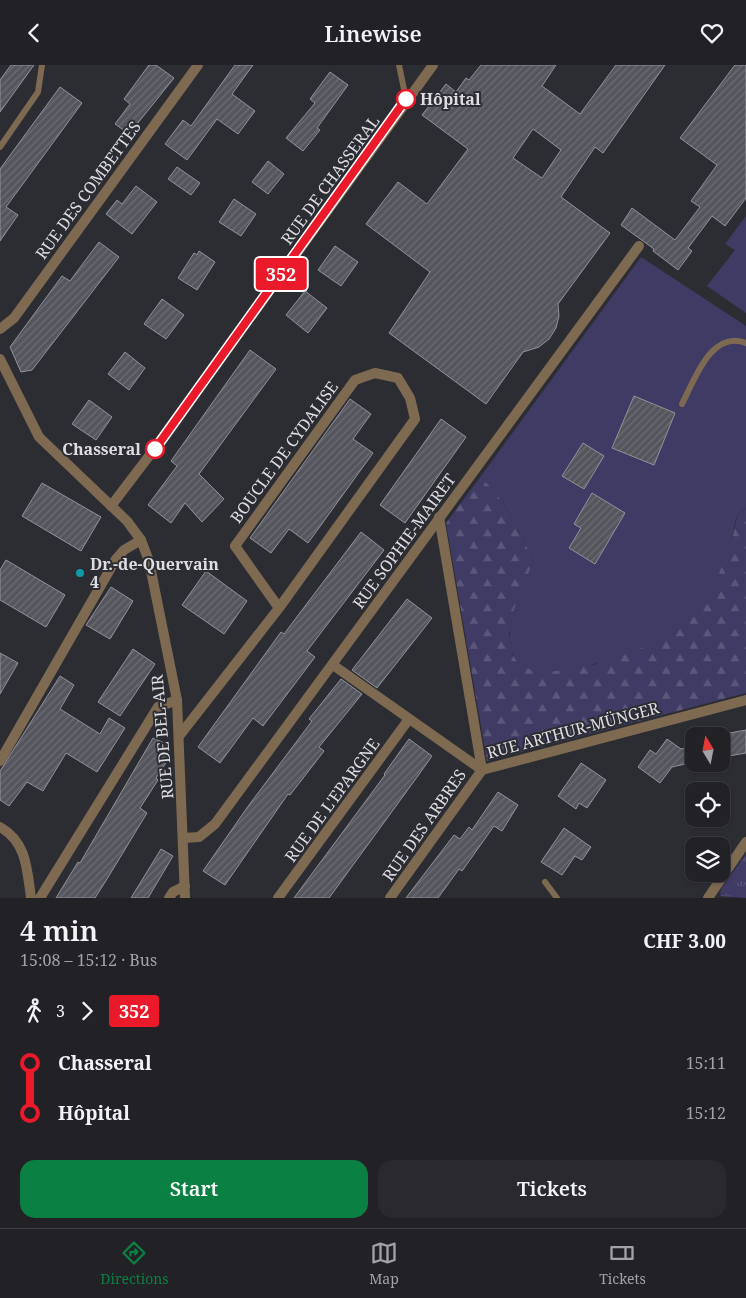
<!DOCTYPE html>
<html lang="en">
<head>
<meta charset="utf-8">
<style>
  body { margin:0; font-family:"Noto Serif",serif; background:#29292e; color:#f1f3f6; height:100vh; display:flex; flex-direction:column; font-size:19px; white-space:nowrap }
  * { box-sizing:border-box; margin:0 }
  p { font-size:16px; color:#a2a3a7 }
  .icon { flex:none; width:28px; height:28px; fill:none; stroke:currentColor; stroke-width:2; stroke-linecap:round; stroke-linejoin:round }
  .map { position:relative; height:833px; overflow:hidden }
  .sheet { display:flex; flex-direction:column; background:#212126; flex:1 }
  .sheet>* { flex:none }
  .badge { padding:0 10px; border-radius:4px; font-size:18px; line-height:32px }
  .needle { width:32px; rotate:350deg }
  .tools { position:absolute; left:685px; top:662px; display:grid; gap:10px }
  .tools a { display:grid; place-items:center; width:45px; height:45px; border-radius:10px; background:#212126; box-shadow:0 1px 4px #0004,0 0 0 1px #3e3e43; font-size:25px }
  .map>.badge { position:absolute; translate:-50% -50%; box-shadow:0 0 0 2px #fff }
  .legs { display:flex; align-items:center; gap:8px; height:55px; padding:0 20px; font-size:16px }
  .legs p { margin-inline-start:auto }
  .head { display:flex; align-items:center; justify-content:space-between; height:85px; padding:0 20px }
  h1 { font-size:28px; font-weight:600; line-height:38px }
  .button { display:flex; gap:10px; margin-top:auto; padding:10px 20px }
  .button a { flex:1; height:58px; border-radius:15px; background:#0b8043; color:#fff; font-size:20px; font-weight:600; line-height:58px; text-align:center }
  .button a+a { background:#29292e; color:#f1f3f6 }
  ul { padding:0 20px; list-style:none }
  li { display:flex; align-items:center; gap:18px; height:50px; font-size:19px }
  li i { display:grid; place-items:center; width:8px; height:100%; margin:0 6px; background:currentColor }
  li i::after { content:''; width:12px; height:12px; margin:-6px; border:4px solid; border-radius:50%; background:#212126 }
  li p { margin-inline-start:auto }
  li:first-child i { background:linear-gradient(#0000 50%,currentColor 0) }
  li:last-child i { background:linear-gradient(currentColor 50%,#0000 0) }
  header { display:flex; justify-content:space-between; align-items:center; height:65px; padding:0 20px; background:#212126; font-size:22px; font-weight:600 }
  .tab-bar { display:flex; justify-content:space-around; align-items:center; height:70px; border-top:1px solid #3e3e43; background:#212126; font-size:14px; color:#a2a3a7 }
  .tab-bar a { display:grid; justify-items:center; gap:2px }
  .tab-bar .current { color:#0b8043 }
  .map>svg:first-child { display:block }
</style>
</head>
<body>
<header><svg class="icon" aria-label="back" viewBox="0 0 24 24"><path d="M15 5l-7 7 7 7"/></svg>Linewise<svg class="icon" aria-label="heart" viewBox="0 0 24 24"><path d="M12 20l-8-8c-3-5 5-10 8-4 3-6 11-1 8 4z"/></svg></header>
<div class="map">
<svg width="746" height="833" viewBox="0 0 746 833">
  <defs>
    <pattern id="grass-tufts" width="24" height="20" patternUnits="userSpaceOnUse" patternTransform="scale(1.25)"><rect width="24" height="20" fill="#403b65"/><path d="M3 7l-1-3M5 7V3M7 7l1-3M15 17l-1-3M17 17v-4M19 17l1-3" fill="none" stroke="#5b577b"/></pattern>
    <pattern id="forest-firs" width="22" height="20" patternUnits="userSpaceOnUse" patternTransform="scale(1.25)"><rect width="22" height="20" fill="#403b65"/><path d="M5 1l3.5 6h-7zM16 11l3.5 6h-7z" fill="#5b577b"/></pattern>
    <pattern id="building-hatch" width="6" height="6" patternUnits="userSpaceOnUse" patternTransform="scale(1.25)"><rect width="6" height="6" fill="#54555d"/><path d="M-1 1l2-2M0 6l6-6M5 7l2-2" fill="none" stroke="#6c6d74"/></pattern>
  </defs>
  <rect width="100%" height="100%" fill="#2c2c33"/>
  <path fill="url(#grass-tufts)" d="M746,789v44l-26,-2 1,-7z"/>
  <path fill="url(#forest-firs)" d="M481,411l22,26 31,58 -20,52 -5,22 4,22 80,9 80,-31 29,-27 16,-34 15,-38 5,-21 8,-6v185l-259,68 -41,-238z"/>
  <g fill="#403b65">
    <path d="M746,151v97l-39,-27 28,-36 -10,-6z"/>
    <path d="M641,192l105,69v182c-3,2 -7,4 -8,7 -4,6 -3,15 -6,22 -7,21 -17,52 -30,70 -7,9 -21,23 -31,28 -25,13 -144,62 -158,19 -11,-31 10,-65 21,-94l-31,-58 -22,-26z"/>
  </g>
  <g fill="url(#building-hatch)" stroke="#92939b" fill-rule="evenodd">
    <path d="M11,0h23l-34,47v-32z"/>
    <path d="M149,0h7l18,13 -45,56 -14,-10 15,-20 -6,-5z"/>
    <path d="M235,0h18l-21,29 23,17 -17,23 -21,-15 -30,41 -22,-16 18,-24 8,6z"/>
    <path d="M481,0h75l-14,21 38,28 36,-49h49l-62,88 -8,-6 -34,50 49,36 -52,71 1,12 -3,12 -7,11 -10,8 -16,5 -37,52 -97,-71 41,-61 -64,-48 32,-42 29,22 41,-55 -46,-34 24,-31 10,8 10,-14 3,2zM533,64l28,21 -19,28 -29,-20z"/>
    <path d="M735,0h11v133l-21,28 -13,-10 -24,32 4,3 -14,19 -25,-19 1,-2 -33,-24 11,-17 43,32 25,-33 -9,-6 26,-36 -37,-27z"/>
    <path d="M330,7l18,13 -31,43 3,2 -17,21 -17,-13 29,-35 -5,-4z"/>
    <path d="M60,22l22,16 -76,104 12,8 -18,26v-72z"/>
    <path d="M268,96l16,13 -16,20 -16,-12z"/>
    <path d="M177,102l23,16 -9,12 -23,-16z"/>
    <path d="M136,121l21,16 -25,32 -26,-20 11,-14 5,4z"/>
    <path d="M234,134l22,15 -15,22 -22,-14z"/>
    <path d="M99,177l20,15 -87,113 -11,2 -11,-25 52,-71 8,5z"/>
    <path d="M335,181l23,16 -17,24 -23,-16z"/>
    <path d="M199,186l16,11 -18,28 -19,-12 16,-25 3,2z"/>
    <path d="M305,226l22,17 -19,25 -22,-18z"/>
    <path d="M162,234l22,16 -18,24 -22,-15z"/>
    <path d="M250,285l26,19 -77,105 25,25 -22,23 -17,-19 -14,20 -23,-18 29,-39 -6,-5z"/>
    <path d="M125,287l20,16 -16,22 -21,-16z"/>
    <path d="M634,331l41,17 -21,52 -42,-17z"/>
    <path d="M350,334l21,15 -18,25 20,14 -65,90 -19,-14 -18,24 -21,-15z"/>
    <path d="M89,335l23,17 -16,23 -24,-16z"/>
    <path d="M441,354l25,18 -61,86 -25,-18z"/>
    <path d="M583,378l21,13 -20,33 -22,-13z"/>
    <path d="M42,418l59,34 -20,34 -59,-35z"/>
    <path d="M592,428l33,20 -30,51 -26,-16 12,-20 -7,-4z"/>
    <path d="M361,467l23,18 -77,101 8,6 -52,69 -10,-8 -33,45 -22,-16 83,-115 3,2z"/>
    <path d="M6,495l59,35 -19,32 -46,-27v-30z"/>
    <path d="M206,506l41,30 -23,33 -42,-29z"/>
    <path d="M111,522l22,14 -23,38 -24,-14z"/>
    <path d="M407,534l25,19 -55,70 -25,-18z"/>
    <path d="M133,584l22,15 -35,52 -22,-14z"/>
    <path d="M0,588l18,10 -18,31z"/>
    <path d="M60,611l14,9 -14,24 40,25 9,-16 16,10 -28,44 -31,-19 -23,38 -16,-9 -18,24 -9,-6v-29z"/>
    <path d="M341,614l21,15 -43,53 5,4 -34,44 -2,-1 -63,91 -22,-14 46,-66 63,-84 -3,-2z"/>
    <path d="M746,665v23l-23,4 -4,-22z"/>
    <path d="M153,673l16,7v13l-13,20 2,2 -18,28 7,5 -40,66 -12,19h-39l22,-36 2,1z"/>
    <path d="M409,674l23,17 -12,17 -91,125h-35l91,-123 -1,-1z"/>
    <path d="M667,674l14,10 13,-3v16l-22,5 -12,16 -22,-16 12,-17 6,4z"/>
    <path d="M581,698l25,17 -19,28 -8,-5 -3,6 -18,-13z"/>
    <path d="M498,727l20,13 -16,26 -8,-5 -32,45 -3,-2 -21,29h-32l48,-63 6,4 9,-12 3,3z"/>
    <path d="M564,763l27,19 -9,13 -7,-4 -13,19 -21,-13z"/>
    <path d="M161,784l12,7 -25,42h-17z"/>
  </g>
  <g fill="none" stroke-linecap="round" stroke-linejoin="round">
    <g stroke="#7d6a51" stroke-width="6">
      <path d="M399,0l7,34"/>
      <path d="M0,82l38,-55 4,-27"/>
      <path d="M682,339c12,-23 29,-75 64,-61"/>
      <path d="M545,817l12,16"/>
    </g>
    <g stroke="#7d6a51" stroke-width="10">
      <path d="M0,264l14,-11 184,-253"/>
      <path d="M0,294l39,78 88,84 14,19 8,21 28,139 8,198"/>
      <path d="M111,441l51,-67 271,-374"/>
      <path d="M439,452l43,253 264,-70"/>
      <path d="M333,600l149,105 -92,128"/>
      <path d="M180,670l99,-127 136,-189 -5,-21 -12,-20 -23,-5 -20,7 -120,166 44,62"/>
      <path d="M0,696l116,-202 8,-9 17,-10"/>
      <path d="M0,762c27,15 27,43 31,71"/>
      <path d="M183,773l16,-1 16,-13 424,-578"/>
      <path d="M40,833l118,-191 19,-7"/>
      <path d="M169,833l4,-6 12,-6"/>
      <path d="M278,833l131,-179"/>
      <path d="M708,833l38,-56"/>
    </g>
  </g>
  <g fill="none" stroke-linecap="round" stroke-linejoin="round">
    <defs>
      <path id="line-1" d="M155,384l251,-350"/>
    </defs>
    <use href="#line-1" stroke="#fff" stroke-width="11"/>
    <use href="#line-1" stroke="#ea1a2a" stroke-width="8"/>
  </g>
  <g fill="#fff" stroke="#ea1a2a" stroke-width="2.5">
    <circle cx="406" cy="34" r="9"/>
    <circle cx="155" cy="384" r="9"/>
  </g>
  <circle fill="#0f9aa8" stroke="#2c2c33" stroke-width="2" cx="80" cy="508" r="5"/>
  <g text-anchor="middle" stroke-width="4" stroke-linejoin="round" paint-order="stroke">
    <g font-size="16" font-weight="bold" fill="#dddde2" stroke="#2c2c33" text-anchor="start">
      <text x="420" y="40">Hôpital</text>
      <text x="141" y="390" text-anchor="end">Chasseral</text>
    </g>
    <g font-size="16" fill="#dddde2" stroke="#2c2c33">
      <text transform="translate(330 115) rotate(-54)" y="6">RUE DE CHASSERAL</text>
      <text transform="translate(88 125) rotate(-54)" y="6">RUE DES COMBETTES</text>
      <text transform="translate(284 387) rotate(-54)" y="6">BOUCLE DE CYDALISE</text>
      <text transform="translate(404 476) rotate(-54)" y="6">RUE SOPHIE-MAIRET</text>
      <text transform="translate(573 665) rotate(-15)" y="6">RUE ARTHUR-MÜNGER</text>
      <text transform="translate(162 672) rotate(-95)" y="6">RUE DE BEL-AIR</text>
      <text transform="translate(332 735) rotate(-54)" y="6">RUE DE L'EPARGNE</text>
      <text transform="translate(424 760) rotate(-55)" y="6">RUE DES ARBRES</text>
    </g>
    <g font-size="16" font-weight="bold" fill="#dddde2" stroke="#2c2c33" text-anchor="start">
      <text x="90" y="505">Dr.-de-Quervain<tspan x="90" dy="18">4</tspan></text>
    </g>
  </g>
</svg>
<div class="tools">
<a><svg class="needle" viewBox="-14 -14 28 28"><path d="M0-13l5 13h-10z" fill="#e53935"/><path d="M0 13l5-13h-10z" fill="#a2a3a7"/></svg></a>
<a><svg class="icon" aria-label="locate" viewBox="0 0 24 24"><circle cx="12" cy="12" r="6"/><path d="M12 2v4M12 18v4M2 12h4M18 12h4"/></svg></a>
<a><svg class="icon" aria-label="layers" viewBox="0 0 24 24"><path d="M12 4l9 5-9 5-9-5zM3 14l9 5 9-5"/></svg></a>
</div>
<b class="badge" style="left:281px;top:209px;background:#ea1a2a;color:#fff">352</b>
</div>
<section class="sheet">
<div class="head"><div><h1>4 min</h1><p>15:08 – 15:12 · Bus</p></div><b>CHF 3.00</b></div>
<div class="legs"><svg class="icon" aria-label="walk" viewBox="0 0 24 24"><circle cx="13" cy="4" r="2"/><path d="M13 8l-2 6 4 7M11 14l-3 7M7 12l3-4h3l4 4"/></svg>3<svg class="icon" aria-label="forward" viewBox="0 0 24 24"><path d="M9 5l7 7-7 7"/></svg><b class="badge" style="background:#ea1a2a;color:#fff">352</b></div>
<ul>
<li><i style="color:#ea1a2a"></i><b>Chasseral</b><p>15:11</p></li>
<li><i style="color:#ea1a2a"></i><b>Hôpital</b><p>15:12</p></li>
</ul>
<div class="button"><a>Start</a><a>Tickets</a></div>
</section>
<nav class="tab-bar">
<a class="current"><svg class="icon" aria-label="directions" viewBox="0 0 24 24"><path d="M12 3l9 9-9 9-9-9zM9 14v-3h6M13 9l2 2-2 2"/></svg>Directions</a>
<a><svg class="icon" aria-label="map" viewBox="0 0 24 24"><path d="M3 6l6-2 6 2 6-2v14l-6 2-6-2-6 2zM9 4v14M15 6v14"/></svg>Map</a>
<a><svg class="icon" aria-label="tickets" viewBox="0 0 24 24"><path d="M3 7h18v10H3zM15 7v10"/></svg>Tickets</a>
</nav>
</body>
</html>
